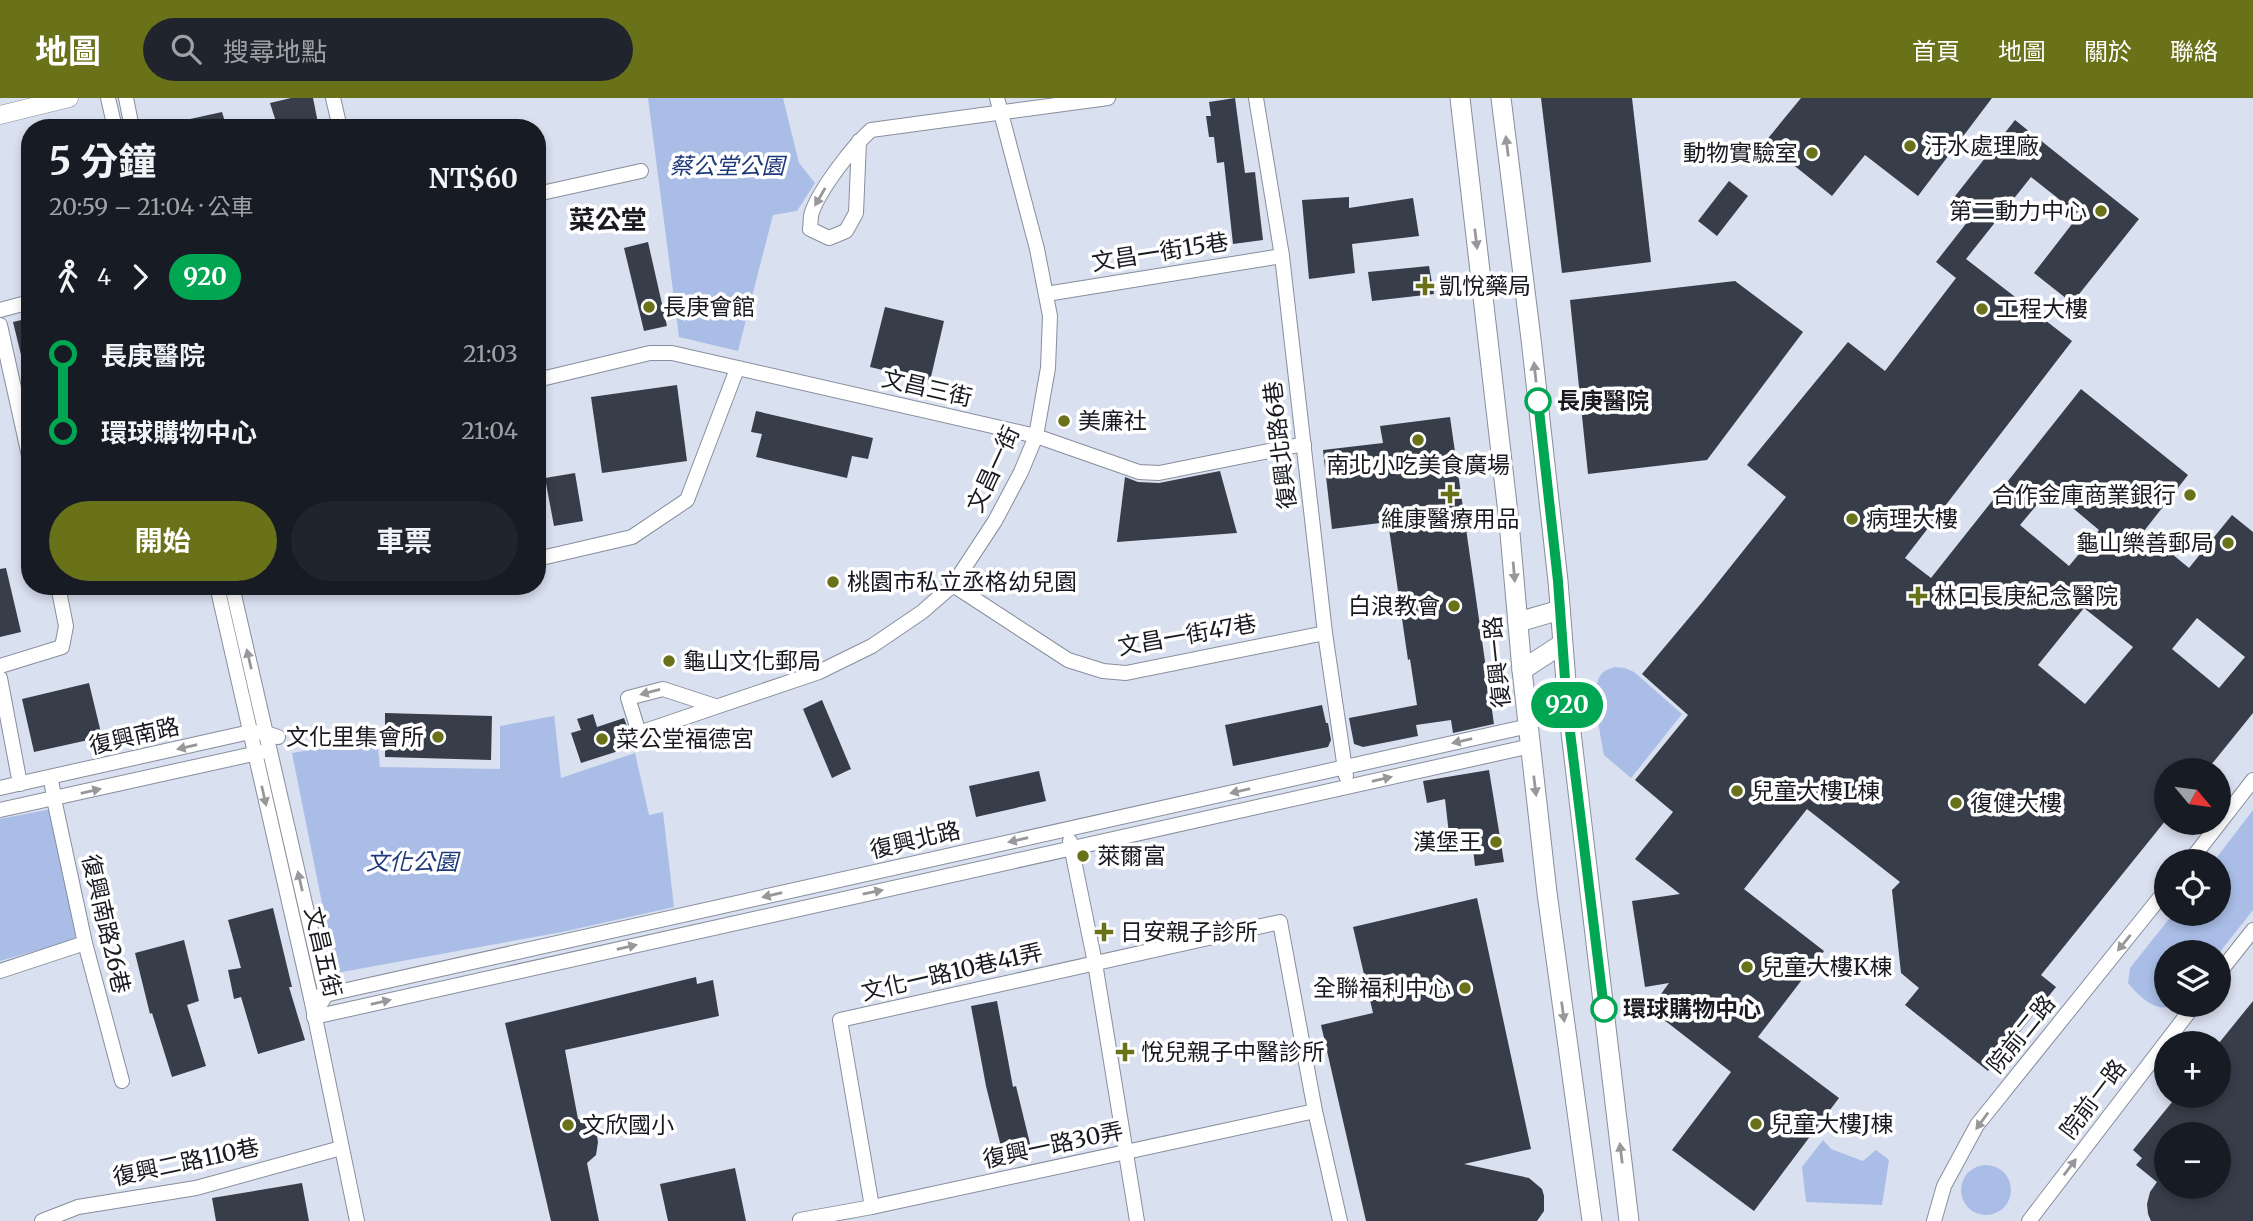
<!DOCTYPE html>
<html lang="zh-TW">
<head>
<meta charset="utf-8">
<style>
  body { margin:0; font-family:Merriweather,"Noto Sans TC",serif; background:#20242c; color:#f1f3f6; height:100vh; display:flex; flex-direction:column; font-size:26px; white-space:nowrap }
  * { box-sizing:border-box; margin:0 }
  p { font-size:23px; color:#9ea1a6 }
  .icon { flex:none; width:38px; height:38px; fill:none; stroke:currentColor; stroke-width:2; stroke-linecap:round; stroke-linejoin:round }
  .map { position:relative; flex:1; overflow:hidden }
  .sheet { position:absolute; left:21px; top:21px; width:525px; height:476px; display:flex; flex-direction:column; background:#171b24; border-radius:28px; box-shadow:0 4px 10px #0003 }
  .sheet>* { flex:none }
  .badge { padding:0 14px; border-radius:23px; font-size:24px; line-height:46px }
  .needle { width:46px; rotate:119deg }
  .tools { position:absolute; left:2154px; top:660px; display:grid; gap:14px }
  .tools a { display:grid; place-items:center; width:77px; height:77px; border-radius:50%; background:#171b24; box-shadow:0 4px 10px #0003; font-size:35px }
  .map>.badge { position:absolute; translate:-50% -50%; box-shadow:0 0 0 4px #fff }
  .legs { display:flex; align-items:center; gap:10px; height:77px; padding:0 28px; font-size:23px }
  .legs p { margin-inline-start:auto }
  .overview { display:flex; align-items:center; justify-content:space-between; height:119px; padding:0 28px }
  h1 { font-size:38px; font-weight:700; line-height:52px }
  .cta { display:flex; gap:14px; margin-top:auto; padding:14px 28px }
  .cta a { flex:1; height:80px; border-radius:42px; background:#697119; color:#fff; font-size:28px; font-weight:700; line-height:80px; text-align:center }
  .cta a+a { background:#20242c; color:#f1f3f6 }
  ul { padding:0 28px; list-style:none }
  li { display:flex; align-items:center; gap:24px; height:77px; font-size:26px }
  li i { display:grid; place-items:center; width:10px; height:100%; margin:0 9px; background:currentColor }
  li i::after { content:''; width:18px; height:18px; margin:-9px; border:5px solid; border-radius:50%; background:#171b24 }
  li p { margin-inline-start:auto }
  li:first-child i { background:linear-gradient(#0000 50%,currentColor 0) }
  li:last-child i { background:linear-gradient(currentColor 50%,#0000 0) }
  header { display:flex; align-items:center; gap:42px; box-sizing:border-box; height:98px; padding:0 35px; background:#697119; color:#fff }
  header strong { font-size:33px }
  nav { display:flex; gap:38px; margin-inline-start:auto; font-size:24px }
  .search { width:490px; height:63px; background:#20242c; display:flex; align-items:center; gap:18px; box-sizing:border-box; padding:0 24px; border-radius:38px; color:#9ea1a6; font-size:26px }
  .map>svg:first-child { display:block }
</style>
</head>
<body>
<header>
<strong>地圖</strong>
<div class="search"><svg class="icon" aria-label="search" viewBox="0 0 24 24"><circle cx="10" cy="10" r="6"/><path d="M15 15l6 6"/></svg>搜尋地點</div>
<nav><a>首頁</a><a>地圖</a><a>關於</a><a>聯絡</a></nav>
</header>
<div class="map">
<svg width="2253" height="1123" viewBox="0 0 2253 1123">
  <rect width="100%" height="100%" fill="#d9e0f0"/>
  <g fill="#a9bde6">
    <path d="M648,0h135l16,65 16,20 -18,28 -24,4 -35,136 -59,-14z"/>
    <path d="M1615,569l10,1 9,4 48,42 -51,64 -27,-23c-3,-19 -14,-63 -4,-79 4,-6 9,-7 15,-9z"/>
    <path d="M554,616l7,64 74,-25 14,62 14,-3 11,95 -112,25 -226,41 -44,-220 85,-14 3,28 120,2v-43l54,-10z"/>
    <path d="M51,711l25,130 -76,22v-142z"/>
    <path d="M2253,712v100l-34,43 -53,-1v52l11,1c-21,9 -36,-7 -49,-22l2,-15 43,-54h46v-53h-5z"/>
    <path d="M1823,1042l8,9 32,12 13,-11 13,10 -7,45 -76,-3 -4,-35z"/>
    <circle cx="1986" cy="1092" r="25"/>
  </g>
  <g fill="#373d49" fill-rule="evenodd">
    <path d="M291,0h22l6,30h-41l-8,-25z"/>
    <path d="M1235,0l10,75 10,-1 8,68 -30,4 -9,-82 -7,1 -3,-26h-5l-3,-21h5l-2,-14z"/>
    <path d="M1541,0h91l19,164 -89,11z"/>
    <path d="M1801,0h191l-74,98 -53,-41 -33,41 -67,-54z"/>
    <path d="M222,14l5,16h-45l-1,-7z"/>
    <path d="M2015,22l124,99 -67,84 -38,-30 45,-58 -48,-38 -65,82 106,82 -167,217 26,20 150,-189 107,86 -44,56 45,37 43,-53 21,17v181l-46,57h-41v50l-125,155 15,12 -68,84 -83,-66 14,-17 -18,-15 -9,-83 8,-8 -93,-73 -63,80 80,62 -66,86 81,61 -85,113 -82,-61 59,-78 -81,-63 19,-26 -24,4 -13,-86 48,-7 -45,-35 38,-47 -38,-32 53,-65 -46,-41 62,-74 82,-103 -39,-32 101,-123 37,29 71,-93 -20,-16 36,-46 -20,-16zM2050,391l49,41 -30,36 -49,-41zM2084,510l49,39 -48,57 -47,-39zM2197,520l48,39 -26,31 -47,-39z"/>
    <path d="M1729,83l19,15 -31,40 -19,-15z"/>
    <path d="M1349,99v11l64,-10 6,38 -67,8 3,29 -46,6 -7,-79z"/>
    <path d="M648,144l19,84 -23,5 -20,-83z"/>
    <path d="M1429,168l5,28 -62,7 -4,-29z"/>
    <path d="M1735,183l68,51 -96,128 -119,14 -18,-174z"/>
    <path d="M885,209l59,14 -14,60 -60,-14z"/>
    <path d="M30,220v48l-6,1 -11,-45z"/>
    <path d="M677,287l10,76 -85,12 -11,-76z"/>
    <path d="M756,313l117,27 -5,21 -16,-3 -5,22 -91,-21 6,-23 -11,-2z"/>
    <path d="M1450,319l44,307 -41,9 -2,-13 -35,5 2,11 -55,11 -9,-3 -5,-26 68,-13 -7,-46 -2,1 -20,-138 -56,7 -9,-79 60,-7 -3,-17z"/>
    <path d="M1220,373l17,62 -120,9 8,-65 13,5 21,1z"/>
    <path d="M575,375l8,48 -29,5 -9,-48z"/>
    <path d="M6,470l15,64 -21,5v-68z"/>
    <path d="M89,585l13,54 -68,15 -12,-53z"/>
    <path d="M822,602l29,69 -19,9 -29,-69z"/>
    <path d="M1322,607l4,18h2l3,17 -3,7 -95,19 -8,-41z"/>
    <path d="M385,615l107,3 -1,44 -106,-3z"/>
    <path d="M593,616l4,13 27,-9 10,28 -53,17 -10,-30 10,-3 -4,-11z"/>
    <path d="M1489,672l15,92 -29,4 -3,-26 -22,3 -5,-44 -18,4 -4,-22z"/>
    <path d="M1039,673l7,30 -70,16 -7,-31z"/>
    <path d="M1477,800l54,251 -67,15 65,14 13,11 2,7v15l-7,10h-171l-45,-196 52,-12 -20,-86z"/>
    <path d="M273,810l19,79h-3l16,53 -47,14 -17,-57 -7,2 -6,-29 13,-2 -13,-48z"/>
    <path d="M184,842l15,61 -12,4 19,61 -34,11 -20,-64 -2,1 -15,-61z"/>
    <path d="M696,879l1,7 16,-4 6,36 -154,34 13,69 11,3 7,8 2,12 -2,13 -9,8 12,58h-48l-46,-198z"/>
    <path d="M997,903l16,86 3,-1 16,66 -28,7 -18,-73 -15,-80z"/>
    <path d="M2253,903v220h-102l-3,-7 -1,-10 3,-12 7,-10 -21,-17 6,-7 -9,-8 44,-54h42v-53zM2166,1036h53v52h-53z"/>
    <path d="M735,1070l11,53h-78l-8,-37z"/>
    <path d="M302,1085l7,38h-93l-4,-23z"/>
  </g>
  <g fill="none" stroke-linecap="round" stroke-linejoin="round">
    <defs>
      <g id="minor">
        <path d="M108,0l7,30"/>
        <path d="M126,0l6,30"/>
        <path d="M333,0l7,30"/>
        <path d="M1256,0l26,158 43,377 21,143"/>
        <path d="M859,43l-3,72 -10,18 -17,7 -19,-9c1,-5 0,-12 2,-17 8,-23 41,-66 59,-82l237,-32"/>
        <path d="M537,96l104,-23"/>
        <path d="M1046,196l236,-38"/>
        <path d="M0,212l30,-8"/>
        <path d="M0,227l30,135"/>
        <path d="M537,282l113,-27h22l364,83 103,36 20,1 145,-29"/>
        <path d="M537,461l95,-22 55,-37 50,-131"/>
        <path d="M953,487l115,75 35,11 23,2 199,-40"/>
        <path d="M217,488l94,412 46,223"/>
        <path d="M232,488l94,409 -5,8"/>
        <path d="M0,568l62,-19 4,-21 -8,-40"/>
        <path d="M0,580l20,106"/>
        <path d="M715,608l-52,-17 -35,9 11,35 180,-61 53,-26 50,-34 31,-27 42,-64 26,-49 15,-36 12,-68 2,-52 -13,-67 -40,-151"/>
        <path d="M51,680l3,21 31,144 37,138"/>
        <path d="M0,690l250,-56 16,1 12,4"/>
        <path d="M0,712l262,-58"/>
        <path d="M1070,743l25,122 42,258"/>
        <path d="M2190,763l63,-81"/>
        <path d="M0,873l85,-28"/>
        <path d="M2219,875l34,-43"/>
        <path d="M311,900l1218,-272"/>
        <path d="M314,919l1217,-271"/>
        <path d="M872,1109l-32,-187 440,-98 35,189 25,110"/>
        <path d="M800,1122l72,-13 443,-96"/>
        <path d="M42,1123l36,-14 118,-19 145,-40"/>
        <path d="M1934,1123l10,-35 33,-61 189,-235"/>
        <path d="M2029,1123l166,-217"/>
      </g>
      <path id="tertiary" d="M0,17l69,-17"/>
      <g id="secondary">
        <path d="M1460,0l49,424 13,148 25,223 45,328"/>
        <path d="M1501,0l30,241 27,242 10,126 61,514"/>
        <path d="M1518,524l42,-12"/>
        <path d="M1522,572l40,-26"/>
      </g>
    </defs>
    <use href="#minor" stroke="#878e9c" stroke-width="16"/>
    <use href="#tertiary" stroke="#878e9c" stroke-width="19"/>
    <use href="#secondary" stroke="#878e9c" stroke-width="21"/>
    <use href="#minor" stroke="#fff" stroke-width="14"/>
    <use href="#tertiary" stroke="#fff" stroke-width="18"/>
    <use href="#secondary" stroke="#fff" stroke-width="19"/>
  </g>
  <defs><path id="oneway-solid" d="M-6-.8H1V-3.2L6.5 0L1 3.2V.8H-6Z" transform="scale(1.75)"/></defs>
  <g fill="#98989b">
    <use href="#oneway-solid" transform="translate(1507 48) rotate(-97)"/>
    <use href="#oneway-solid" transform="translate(820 99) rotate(120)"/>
    <use href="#oneway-solid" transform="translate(1476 141) rotate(83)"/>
    <use href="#oneway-solid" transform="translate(1535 274) rotate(-96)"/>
    <use href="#oneway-solid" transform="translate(1514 474) rotate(85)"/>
    <use href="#oneway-solid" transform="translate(249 561) rotate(-103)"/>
    <use href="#oneway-solid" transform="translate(650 594) rotate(165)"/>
    <use href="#oneway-solid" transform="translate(1462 643) rotate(167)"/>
    <use href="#oneway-solid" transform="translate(187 649) rotate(167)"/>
    <use href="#oneway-solid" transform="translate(1382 681) rotate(-13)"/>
    <use href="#oneway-solid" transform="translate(1535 688) rotate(83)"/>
    <use href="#oneway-solid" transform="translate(91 693) rotate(-13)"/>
    <use href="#oneway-solid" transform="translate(1240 693) rotate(167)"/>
    <use href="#oneway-solid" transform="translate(264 698) rotate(77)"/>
    <use href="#oneway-solid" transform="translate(1018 742) rotate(167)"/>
    <use href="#oneway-solid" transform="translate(300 783) rotate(-103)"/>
    <use href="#oneway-solid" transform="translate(873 794) rotate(-12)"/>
    <use href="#oneway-solid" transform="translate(772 797) rotate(167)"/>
    <use href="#oneway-solid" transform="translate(2124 845) rotate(129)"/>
    <use href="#oneway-solid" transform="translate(627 849) rotate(-13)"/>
    <use href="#oneway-solid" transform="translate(381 904) rotate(-13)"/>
    <use href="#oneway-solid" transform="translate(1563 914) rotate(82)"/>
    <use href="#oneway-solid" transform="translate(1982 1023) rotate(126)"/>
    <use href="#oneway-solid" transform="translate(1621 1055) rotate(-97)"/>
    <use href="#oneway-solid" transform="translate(2070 1069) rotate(-53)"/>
  </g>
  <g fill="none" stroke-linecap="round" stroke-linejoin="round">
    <defs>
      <path id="line-1" d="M1538,303l20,180 9,126 37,302"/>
    </defs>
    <use href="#line-1" stroke="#fff" stroke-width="16"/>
    <use href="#line-1" stroke="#00a651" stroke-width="10"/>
  </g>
  <g fill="#697119" stroke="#fff" stroke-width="2.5">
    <circle cx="1910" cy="48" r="7"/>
    <circle cx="1812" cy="55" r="7"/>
    <circle cx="2101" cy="113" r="7"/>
    <path d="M1421.5 177.5h7v7h7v7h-7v7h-7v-7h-7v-7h7z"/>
    <circle cx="649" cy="209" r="7"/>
    <circle cx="1982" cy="211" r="7"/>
    <circle cx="1064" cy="323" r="7"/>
    <circle cx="1418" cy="342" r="7"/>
    <path d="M1446.5 385.5h7v7h7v7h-7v7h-7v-7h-7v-7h7z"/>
    <circle cx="2190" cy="397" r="7"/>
    <circle cx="1852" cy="421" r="7"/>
    <circle cx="2228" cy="445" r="7"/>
    <circle cx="833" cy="484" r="7"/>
    <path d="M1914.5 487.5h7v7h7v7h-7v7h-7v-7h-7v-7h7z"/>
    <circle cx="1454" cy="508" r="7"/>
    <circle cx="669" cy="563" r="7"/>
    <circle cx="438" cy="639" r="7"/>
    <circle cx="602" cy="641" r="7"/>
    <circle cx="1737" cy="693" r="7"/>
    <circle cx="1956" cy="705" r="7"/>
    <circle cx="1496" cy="744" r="7"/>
    <circle cx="1083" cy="758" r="7"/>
    <path d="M1100.5 823.5h7v7h7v7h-7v7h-7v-7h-7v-7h7z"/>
    <circle cx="1747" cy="869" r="7"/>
    <circle cx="1465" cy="890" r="7"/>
    <path d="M1121.5 943.5h7v7h7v7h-7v7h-7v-7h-7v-7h7z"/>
    <circle cx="1756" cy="1026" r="7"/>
    <circle cx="568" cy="1027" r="7"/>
  </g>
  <g fill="#fff" stroke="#00a651" stroke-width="3.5">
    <circle cx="1538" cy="303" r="12"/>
    <circle cx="1604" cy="911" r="12"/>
  </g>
  <g text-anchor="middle" stroke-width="7" stroke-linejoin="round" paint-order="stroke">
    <g font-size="23" fill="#191b21" stroke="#fff" text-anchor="start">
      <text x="1924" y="56">汙水處理廠</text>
      <text x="1798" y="63" text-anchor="end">動物實驗室</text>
      <text x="2087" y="121" text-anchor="end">第二動力中心</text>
      <text x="1439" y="196">凱悅藥局</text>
      <text x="663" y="217">長庚會館</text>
      <text x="1996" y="219">工程大樓</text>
      <text x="1078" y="331">美廉社</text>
      <text x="1418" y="375" text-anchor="middle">南北小吃美食廣場</text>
      <text x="2176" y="405" text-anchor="end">合作金庫商業銀行</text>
      <text x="1450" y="429" text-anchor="middle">維康醫療用品</text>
      <text x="1866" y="429">病理大樓</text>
      <text x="2214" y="453" text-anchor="end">龜山樂善郵局</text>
      <text x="847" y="492">桃園市私立丞格幼兒園</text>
      <text x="1934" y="506">林口長庚紀念醫院</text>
      <text x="1440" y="516" text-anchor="end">白浪教會</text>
      <text x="683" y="571">龜山文化郵局</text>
      <text x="424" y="647" text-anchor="end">文化里集會所</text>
      <text x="616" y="649">菜公堂福德宮</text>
      <text x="1751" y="701">兒童大樓L棟</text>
      <text x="1970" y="713">復健大樓</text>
      <text x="1482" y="752" text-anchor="end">漢堡王</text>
      <text x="1097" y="766">萊爾富</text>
      <text x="1120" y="842">日安親子診所</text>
      <text x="1761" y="877">兒童大樓K棟</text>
      <text x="1451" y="898" text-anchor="end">全聯福利中心</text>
      <text x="1141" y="962">悅兒親子中醫診所</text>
      <text x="1770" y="1034">兒童大樓J棟</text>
      <text x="582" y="1035">文欣國小</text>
    </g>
    <g font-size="23" font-style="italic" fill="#1f397a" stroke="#fff">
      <text x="727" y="76">蔡公堂公園</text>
      <text x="412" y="772">文化公園</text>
    </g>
    <g font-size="23" fill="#191b21" stroke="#fff">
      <text transform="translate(1160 154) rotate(-9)" y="8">文昌一街15巷</text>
      <text transform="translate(927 290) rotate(13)" y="8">文昌三街</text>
      <text transform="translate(1280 347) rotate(-97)" y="8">復興北路6巷</text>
      <text transform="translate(993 371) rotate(-65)" y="8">文昌一街</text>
      <text transform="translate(1187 537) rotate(-10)" y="8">文昌一街47巷</text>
      <text transform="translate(1497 564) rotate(-96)" y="8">復興一路</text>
      <text transform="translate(134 638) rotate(-13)" y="8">復興南路</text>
      <text transform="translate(915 742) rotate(-13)" y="8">復興北路</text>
      <text transform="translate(106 826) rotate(77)" y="8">復興南路26巷</text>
      <text transform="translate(323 854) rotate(77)" y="8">文昌五街</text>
      <text transform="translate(952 874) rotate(-13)" y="8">文化一路10巷41弄</text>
      <text transform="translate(2021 936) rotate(-51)" y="8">院前二路</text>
      <text transform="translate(2093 1001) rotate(-53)" y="8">院前一路</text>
      <text transform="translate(1053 1047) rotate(-12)" y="8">復興一路30弄</text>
      <text transform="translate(186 1064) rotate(-12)" y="8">復興二路110巷</text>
    </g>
    <g font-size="23" font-weight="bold" fill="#191b21" stroke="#fff" text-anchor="start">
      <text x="1557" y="311">長庚醫院</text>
      <text x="1623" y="919">環球購物中心</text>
    </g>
    <g font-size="26" font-weight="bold" fill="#191b21" stroke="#fff">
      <text x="608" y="131">菜公堂</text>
    </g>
  </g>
</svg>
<div class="tools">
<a><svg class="needle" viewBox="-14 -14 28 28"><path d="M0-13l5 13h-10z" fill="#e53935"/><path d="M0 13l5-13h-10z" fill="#9ea1a6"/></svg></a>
<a><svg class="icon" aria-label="locate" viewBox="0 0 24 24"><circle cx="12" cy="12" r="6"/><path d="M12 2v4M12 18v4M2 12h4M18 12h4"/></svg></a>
<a><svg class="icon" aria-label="layers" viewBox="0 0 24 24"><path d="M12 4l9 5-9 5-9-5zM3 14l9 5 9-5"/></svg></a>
<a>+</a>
<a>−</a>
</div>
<b class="badge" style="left:1567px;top:607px;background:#00a651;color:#fff">920</b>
<section class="sheet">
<div class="overview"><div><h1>5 分鐘</h1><p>20:59 – 21:04 · 公車</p></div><b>NT$60</b></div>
<div class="legs"><svg class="icon" aria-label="walk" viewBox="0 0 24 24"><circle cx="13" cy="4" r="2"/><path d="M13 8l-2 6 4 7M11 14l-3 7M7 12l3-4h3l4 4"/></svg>4<svg class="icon" aria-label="forward" viewBox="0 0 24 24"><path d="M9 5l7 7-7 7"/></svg><b class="badge" style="background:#00a651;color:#fff">920</b></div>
<ul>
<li><i style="color:#00a651"></i><b>長庚醫院</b><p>21:03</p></li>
<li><i style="color:#00a651"></i><b>環球購物中心</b><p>21:04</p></li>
</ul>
<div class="cta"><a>開始</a><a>車票</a></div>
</section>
</div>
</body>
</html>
